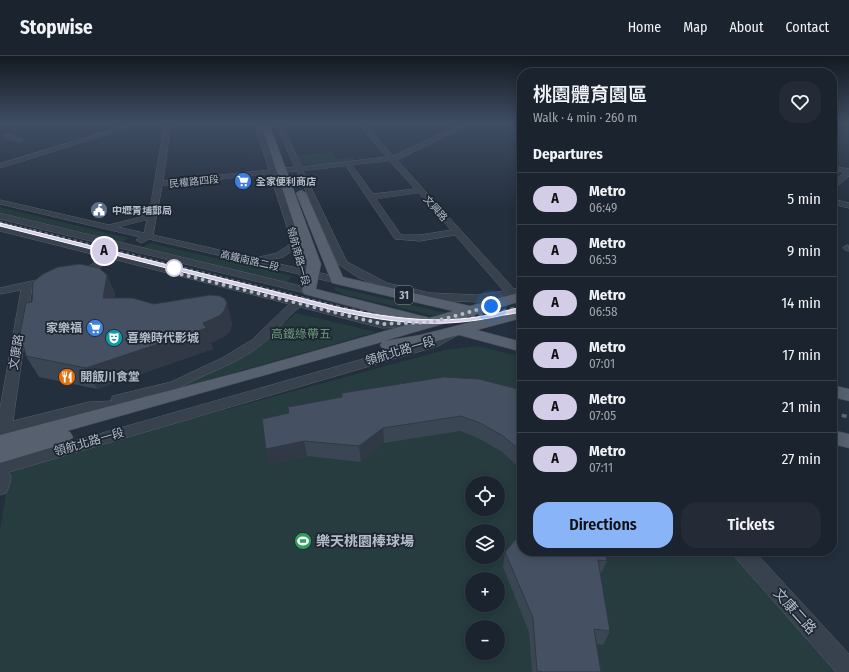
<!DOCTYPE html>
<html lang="en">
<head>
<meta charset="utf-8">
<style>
  body { margin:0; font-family:"Fira Sans Condensed","Noto Sans TC",sans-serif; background:#242b36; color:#f1f3f6; height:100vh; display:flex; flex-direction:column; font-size:15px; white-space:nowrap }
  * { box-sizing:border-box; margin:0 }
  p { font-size:13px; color:#a0a4aa }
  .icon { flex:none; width:22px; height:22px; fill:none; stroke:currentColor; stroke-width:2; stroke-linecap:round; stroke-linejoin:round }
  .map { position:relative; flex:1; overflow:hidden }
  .drawer { position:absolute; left:517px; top:12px; width:320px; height:488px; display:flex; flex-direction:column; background:#1b232e; border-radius:16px; box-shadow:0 2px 10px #0003,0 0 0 1px #39404a }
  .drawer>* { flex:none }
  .badge { padding:0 8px; border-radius:13px; font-size:14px; line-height:26px }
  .fabs { position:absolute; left:465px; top:420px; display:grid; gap:8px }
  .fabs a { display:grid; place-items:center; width:40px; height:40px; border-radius:50%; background:#1b232e; box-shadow:0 2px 10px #0003,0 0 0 1px #39404a; font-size:20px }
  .you { position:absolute; width:20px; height:20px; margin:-10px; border:3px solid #fff; border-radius:50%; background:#1a73e8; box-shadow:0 0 0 6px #1a73e833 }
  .map>.badge { position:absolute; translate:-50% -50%; box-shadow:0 0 0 2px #fff }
  h2 { padding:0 16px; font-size:15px; line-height:36px }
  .round { display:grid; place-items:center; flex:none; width:42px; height:42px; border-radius:16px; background:#242b36 }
  .summary { display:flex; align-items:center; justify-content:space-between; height:68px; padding:0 16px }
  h1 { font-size:19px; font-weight:600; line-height:30px }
  .cta { display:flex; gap:8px; margin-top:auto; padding:8px 16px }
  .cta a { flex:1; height:46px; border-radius:16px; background:#8ab4f8; color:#111; font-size:16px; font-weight:600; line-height:46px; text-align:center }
  .cta a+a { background:#242b36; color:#f1f3f6 }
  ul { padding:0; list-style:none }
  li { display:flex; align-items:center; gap:12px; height:52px; padding:0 16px; border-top:1px solid #39404a }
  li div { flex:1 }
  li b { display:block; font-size:15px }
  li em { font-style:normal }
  li .badge { min-width:44px; font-weight:700; text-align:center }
  header { display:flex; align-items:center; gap:24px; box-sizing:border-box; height:56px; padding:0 20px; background:#1b232e; border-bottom:1px solid #39404a }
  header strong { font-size:19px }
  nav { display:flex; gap:22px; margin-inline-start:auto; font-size:14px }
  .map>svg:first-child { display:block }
</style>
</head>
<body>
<header>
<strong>Stopwise</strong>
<nav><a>Home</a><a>Map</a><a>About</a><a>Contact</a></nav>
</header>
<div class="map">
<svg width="849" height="616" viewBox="0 0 849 616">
  <rect width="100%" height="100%" fill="#242f3e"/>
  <g fill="#263c3f" fill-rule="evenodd">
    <path d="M332,96l5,7 15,-2 3,4 -50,5 -3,-1 -5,-10z"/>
    <path d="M0,151l128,31 -6,4 -122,-30z"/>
    <path d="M150,187l142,33 -5,6 -144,-35z"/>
    <path d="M335,231l111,26 -7,4 -97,-23 -7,-4z"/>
    <path d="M296,257l80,19 -202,58 89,-49z"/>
    <path d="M478,290l44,11v194h213l106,121h-841v-141l9,-56 12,-10 424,-115zM472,427h26v26h-26zM472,475h26v26h-26zM472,523h26v26h-26zM472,571h26v26h-26z"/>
  </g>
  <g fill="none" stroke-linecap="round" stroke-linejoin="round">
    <defs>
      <g id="minor">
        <path d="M134,67h9l-143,45v-4z"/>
        <path d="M165,67h6l-8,58 106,-11 -15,-47h6l16,46 19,-2 -20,-44h6l21,44 85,-10 -30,-34h6l30,33 71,-33h8l-75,37 117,129 8,-2v6l-45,9 -47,-2 -28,-6 -43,-16 -21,-14 -41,-93 -20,2 25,71 6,26 33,8 1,2 -1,2 -4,1 -27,-6 -1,4h-8l-2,-7 -150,-35 -8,4 -5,-3 4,-3 -140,-33v-4l109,25 28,-7 12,-5zM390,105l25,28 -42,5 -21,-29zM346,110l49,73 25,2 35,-6 49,56 -27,4 -47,-2 -43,-10 -40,-21 -44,-91zM270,118l22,69 -15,10 -22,5 -102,-23 9,-49zM419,137l32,37 -31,5h-19l-25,-36zM147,164l-3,13 -26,-6zM294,194l3,18 -31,-7 17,-4z"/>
        <path d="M5,78l17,5 1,1 -3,2 -17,-5v-2z"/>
        <path d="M832,110l17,3v7l-17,14v-6l12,-12 -12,-2z"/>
        <path d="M832,143l17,4v5l-17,-4z"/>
        <path d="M0,157l309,75 5,3 -5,3 -309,-75z"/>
        <path d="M0,169l111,28h6l2,2 177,44 6,-2 4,1v4l76,18 48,-2 6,4 -6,4 -48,2 -82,-21c-15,11 -25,27 -39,38 -27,22 -62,29 -90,48 -8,6 -15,15 -26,12l-2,-3 6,-7 -16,5 5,4 -2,3 -5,2 -50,5 -71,19 -5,13 -5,2v-39l21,-119 -21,4v-6l50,-11 5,3 -1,2 -22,5 -19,134 76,-19 23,-1 -1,-2 2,-3 58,-14 51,-24 30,-18 37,-36 -176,-45 -27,17 -13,1 -1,-2 1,-2 6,-1 25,-15 -104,-26z"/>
        <path d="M848,189l1,6 -4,-1 -2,-2z"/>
        <path d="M454,272l6,4 -2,3 -20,11 -429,126c4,6 0,15 -3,21l-6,2v-33l430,-122z"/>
        <path d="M733,495h21l95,103v18h-13l-101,-115z"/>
      </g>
      <g id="major">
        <path d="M261,67h8l52,141 -5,25 114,29 23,-7 -121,-28 -36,-90 5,-3 5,3 37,84 127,29 52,-14v9l-138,40 36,-6 102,-26v9l-45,12 45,12v10l-63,-17 -38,10 -33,5 -6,-2 -2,-3 2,-3 -315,89 3,1 3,5 -3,5 -70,21v-28l244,-64 169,-48 -109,-29 -2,-3 5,-27z"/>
        <path d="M832,329l17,4v12l-17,-4z"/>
        <path d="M832,374l17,4v14l-17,-4z"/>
      </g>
    </defs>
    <use href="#minor" stroke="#565f6c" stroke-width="1"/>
    <use href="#major" stroke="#414a57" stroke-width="1"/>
    <use href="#minor" fill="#38414e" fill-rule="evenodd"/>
    <use href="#major" fill="#56606e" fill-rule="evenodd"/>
    <path stroke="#5a6575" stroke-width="2" stroke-dasharray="2.5 2.5" stroke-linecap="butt" d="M0,166l37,9"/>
    <g stroke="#5a6575" stroke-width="2.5" stroke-dasharray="3 3" stroke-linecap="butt">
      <path d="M33,174l307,77"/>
      <path d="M519,251l3,-1"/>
    </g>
    <path stroke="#5a6575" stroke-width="3" stroke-dasharray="4 4" stroke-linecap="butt" d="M336,250c62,16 124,17 186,0"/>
    <path stroke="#5a6575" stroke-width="3.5" stroke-dasharray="5 5" stroke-linecap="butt" d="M832,357l17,4"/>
  </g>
  <g fill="#3b4654">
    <path d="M107,219l8,19v4l39,6 78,19 -2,8 -5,5 -14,7 2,6 -116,40 -58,-12 -13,-21 6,-54z"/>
    <path d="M522,336v100l-1,-23 -20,-18 -23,-13 -18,-7 -76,12 -23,19 -54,-6 -37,8 -4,-15z"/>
    <path d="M505,496l102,9 -7,15 10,55 -7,14 -7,-1 5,28h-69l-3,-40 -26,-65z"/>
  </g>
  <g fill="#303945">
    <path d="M107,219l8,19 -3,23 -9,-19z"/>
    <path d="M227,247l5,20 -2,8 -5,5 -14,7 2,6 -116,40 -11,-21 117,-45z"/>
    <path d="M383,372l1,15 -23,19 -2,-16z"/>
    <path d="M304,385l3,15 -37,8 -4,-15z"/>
  </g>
  <g fill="#455162" stroke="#303945">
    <path d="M80,208l19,4 8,7 -4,23h29l22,6 56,-9 10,1 5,3 2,4 -3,8 -5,5 -16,7 3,5 -120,40 -60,-12 -6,-22 6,-31 6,-1 1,-20 10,-8 15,-7z"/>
    <path d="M444,321l35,2 35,9 8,4v60l-19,-16 -23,-13 -19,-7 -78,12 -24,18 -55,-5 -38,8 -4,-30 27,-6 -1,-6 54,-10v-4z"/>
    <path d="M522,476v19h83l2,10 -9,-1 12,71 -16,-2 7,43h-58l-6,-1 -4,-53 -28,-66z"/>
  </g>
  <linearGradient id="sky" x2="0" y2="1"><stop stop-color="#141a22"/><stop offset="0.44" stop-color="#3f4d63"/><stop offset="1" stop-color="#3f4d63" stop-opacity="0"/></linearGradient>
  <rect width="849" height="153" fill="url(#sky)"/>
  <path fill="#d4cde7" stroke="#fff" d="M0,167l337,84c46,10 93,17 140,10 15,-2 30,-7 45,-10l3,2c-6,5 -18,5 -26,7 -58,13 -105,7 -162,-5l-337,-85z"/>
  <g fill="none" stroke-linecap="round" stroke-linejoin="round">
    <path stroke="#b4bcc9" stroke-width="4" stroke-dasharray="0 7.2" d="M174,212l-2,4 210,52 51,-2 58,-16"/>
  </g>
  <defs>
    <symbol id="supermarket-disc" viewBox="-11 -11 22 22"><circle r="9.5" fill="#3f7fe0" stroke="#1d2633"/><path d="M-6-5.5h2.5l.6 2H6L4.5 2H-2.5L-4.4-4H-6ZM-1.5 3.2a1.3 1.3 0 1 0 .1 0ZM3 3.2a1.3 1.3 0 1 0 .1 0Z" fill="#fff"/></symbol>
    <symbol id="civic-disc" viewBox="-11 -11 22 22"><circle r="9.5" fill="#5c6f8a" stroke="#1d2633"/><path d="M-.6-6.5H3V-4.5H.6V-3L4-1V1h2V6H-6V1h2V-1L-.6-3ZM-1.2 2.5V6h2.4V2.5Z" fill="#fff"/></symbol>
    <symbol id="theatre-disc" viewBox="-11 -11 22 22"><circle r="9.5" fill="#0f9aa8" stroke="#1d2633"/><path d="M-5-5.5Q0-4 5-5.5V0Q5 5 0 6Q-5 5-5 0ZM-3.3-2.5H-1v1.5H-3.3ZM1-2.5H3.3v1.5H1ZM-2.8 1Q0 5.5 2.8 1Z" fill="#fff"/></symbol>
    <symbol id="restaurant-disc" viewBox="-11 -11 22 22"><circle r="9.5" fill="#e8710a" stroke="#1d2633"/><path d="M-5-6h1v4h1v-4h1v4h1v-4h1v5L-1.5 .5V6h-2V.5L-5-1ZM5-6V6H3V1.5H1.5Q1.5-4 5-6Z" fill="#fff"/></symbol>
    <symbol id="stadium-disc" viewBox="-11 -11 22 22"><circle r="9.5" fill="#2e9e5b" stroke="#1d2633"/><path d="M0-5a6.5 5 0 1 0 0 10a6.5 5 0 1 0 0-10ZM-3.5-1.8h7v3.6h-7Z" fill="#fff"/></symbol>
  </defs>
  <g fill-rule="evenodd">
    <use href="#supermarket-disc" x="233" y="115" width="20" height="20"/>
    <use href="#civic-disc" x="89" y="144" width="20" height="20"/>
    <use href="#supermarket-disc" x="85" y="262" width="20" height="20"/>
    <use href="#theatre-disc" x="104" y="272" width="20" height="20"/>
    <use href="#restaurant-disc" x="57" y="311" width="20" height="20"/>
    <use href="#stadium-disc" x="293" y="475" width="20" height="20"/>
  </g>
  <circle fill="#fff" stroke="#d4cde7" stroke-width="2" cx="174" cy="212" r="8"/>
  <g text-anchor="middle" stroke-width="3.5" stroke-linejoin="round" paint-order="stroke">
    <g font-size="10" fill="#b4bcc9" stroke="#1d2633">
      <text transform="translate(194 125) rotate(-6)" y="4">民權路四段</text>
      <text transform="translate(436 152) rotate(48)" y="4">文興路</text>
      <text transform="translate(299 200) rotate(75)" y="4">領航南路一段</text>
      <text transform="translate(250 204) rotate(13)" y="4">高鐵南路二段</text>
    </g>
    <g font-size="10" font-weight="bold" fill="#b4bcc9" stroke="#1d2633" text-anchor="start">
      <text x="256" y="129">全家便利商店</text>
      <text x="112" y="158">中壢青埔郵局</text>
    </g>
    <rect fill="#1d2633" stroke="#878f9c" stroke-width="1" x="395" y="230" width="18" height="18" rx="3"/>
    <g font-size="11" font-weight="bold" fill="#b4bcc9">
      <text x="404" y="243">31</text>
    </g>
    <g font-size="12" font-weight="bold" fill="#b4bcc9" stroke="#1d2633" text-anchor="start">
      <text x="82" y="276" text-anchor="end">家樂福</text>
      <text x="127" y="286">喜樂時代影城</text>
      <text x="80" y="325">開飯川食堂</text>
    </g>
    <g font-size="12" fill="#6b9a76" stroke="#1d2633">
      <text x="301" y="282">高鐵綠帶五</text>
    </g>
    <g font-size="12" fill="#b4bcc9" stroke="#1d2633">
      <text transform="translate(400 295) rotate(-17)" y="4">領航北路一段</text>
      <text transform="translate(16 296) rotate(-81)" y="4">文康路</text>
      <text transform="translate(89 386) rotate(-16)" y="4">領航北路一段</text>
    </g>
    <g font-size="14" font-weight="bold" fill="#b4bcc9" stroke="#1d2633" text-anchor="start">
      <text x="316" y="490">樂天桃園棒球場</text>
    </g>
    <g font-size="14" fill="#b4bcc9" stroke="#1d2633">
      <text transform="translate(795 555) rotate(48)" y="5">文康二路</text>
    </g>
  </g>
</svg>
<div class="fabs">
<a><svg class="icon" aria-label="locate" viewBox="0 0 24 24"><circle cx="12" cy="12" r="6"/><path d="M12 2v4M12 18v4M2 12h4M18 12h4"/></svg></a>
<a><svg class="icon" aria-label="layers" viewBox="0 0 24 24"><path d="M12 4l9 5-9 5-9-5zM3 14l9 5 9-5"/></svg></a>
<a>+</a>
<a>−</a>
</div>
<div class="you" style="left:491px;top:250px"></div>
<b class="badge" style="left:104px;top:195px;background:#d4cde7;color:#111">A</b>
<section class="drawer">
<div class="summary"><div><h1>桃園體育園區</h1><p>Walk · 4 min · 260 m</p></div><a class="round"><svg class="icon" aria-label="heart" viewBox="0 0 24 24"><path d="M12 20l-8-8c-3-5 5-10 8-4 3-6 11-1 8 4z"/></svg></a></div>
<h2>Departures</h2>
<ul>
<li><span class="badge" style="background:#d4cde7;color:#111">A</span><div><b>Metro</b><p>06:49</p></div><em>5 min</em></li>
<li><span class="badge" style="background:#d4cde7;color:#111">A</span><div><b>Metro</b><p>06:53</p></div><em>9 min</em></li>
<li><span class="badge" style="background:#d4cde7;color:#111">A</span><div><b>Metro</b><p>06:58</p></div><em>14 min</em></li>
<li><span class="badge" style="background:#d4cde7;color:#111">A</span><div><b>Metro</b><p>07:01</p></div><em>17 min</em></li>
<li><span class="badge" style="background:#d4cde7;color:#111">A</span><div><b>Metro</b><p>07:05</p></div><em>21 min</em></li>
<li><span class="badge" style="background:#d4cde7;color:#111">A</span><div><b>Metro</b><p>07:11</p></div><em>27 min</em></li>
</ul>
<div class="cta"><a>Directions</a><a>Tickets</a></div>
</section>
</div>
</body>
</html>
